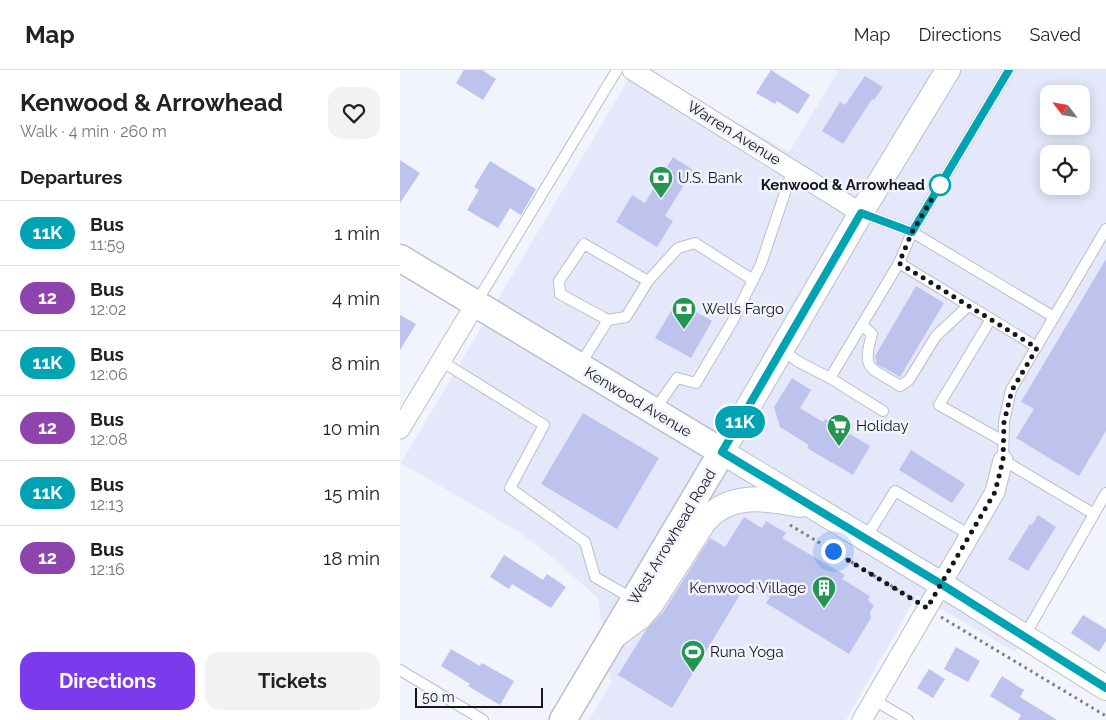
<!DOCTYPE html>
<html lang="en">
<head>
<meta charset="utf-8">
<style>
  body { margin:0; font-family:Raleway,sans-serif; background:#f2f2f2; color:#222; height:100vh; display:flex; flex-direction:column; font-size:19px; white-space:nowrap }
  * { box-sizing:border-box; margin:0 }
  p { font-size:16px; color:#767676 }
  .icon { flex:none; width:28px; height:28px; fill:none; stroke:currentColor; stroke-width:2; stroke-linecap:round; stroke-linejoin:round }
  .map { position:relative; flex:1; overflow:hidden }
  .panel { display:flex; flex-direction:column; background:#fff; width:400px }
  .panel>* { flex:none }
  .badge { padding:0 10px; border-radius:16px; font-size:18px; line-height:32px }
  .needle { width:32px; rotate:301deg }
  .buttons { position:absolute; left:640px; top:15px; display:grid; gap:10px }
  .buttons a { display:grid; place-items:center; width:50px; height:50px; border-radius:10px; background:#fff; box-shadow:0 2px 12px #0003; font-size:25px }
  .scale { position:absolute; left:15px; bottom:12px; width:128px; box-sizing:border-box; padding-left:5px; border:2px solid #17171b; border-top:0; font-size:14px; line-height:18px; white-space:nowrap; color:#17171b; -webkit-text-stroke:4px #f1f3fd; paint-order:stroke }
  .you { position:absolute; width:25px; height:25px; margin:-12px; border:4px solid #fff; border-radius:50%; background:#1a73e8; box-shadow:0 0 0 8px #1a73e833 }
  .map>.badge { position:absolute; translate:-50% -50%; box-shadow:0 0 0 2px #fff }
  h2 { padding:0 20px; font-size:19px; line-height:45px }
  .round { display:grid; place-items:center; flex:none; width:52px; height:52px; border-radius:15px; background:#f2f2f2 }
  .summary { display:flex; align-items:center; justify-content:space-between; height:85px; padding:0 20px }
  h1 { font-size:24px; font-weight:700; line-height:38px }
  .cta { display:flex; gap:10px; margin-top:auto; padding:10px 20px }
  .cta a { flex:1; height:58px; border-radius:15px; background:#7c3aed; color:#fff; font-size:20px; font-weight:700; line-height:58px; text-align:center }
  .cta a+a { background:#f2f2f2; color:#222 }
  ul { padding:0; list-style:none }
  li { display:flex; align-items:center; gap:15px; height:65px; padding:0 20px; border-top:1px solid #e0e0e0 }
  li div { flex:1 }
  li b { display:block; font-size:19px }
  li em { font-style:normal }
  li .badge { min-width:55px; font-weight:700; text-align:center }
  header { display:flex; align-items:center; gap:30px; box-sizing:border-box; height:70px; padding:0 25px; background:#fff; border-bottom:1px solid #e0e0e0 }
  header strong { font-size:24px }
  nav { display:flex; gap:28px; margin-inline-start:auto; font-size:18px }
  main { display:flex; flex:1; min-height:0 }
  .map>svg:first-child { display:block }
</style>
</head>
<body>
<header>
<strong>Map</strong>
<nav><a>Map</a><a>Directions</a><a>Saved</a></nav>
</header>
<main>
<section class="panel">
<div class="summary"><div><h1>Kenwood &amp; Arrowhead</h1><p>Walk · 4 min · 260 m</p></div><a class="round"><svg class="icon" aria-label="heart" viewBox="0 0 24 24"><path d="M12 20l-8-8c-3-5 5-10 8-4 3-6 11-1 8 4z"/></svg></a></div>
<h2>Departures</h2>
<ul>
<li><span class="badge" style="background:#00a3b4;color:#fff">11K</span><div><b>Bus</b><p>11:59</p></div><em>1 min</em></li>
<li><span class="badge" style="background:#8e44ad;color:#fff">12</span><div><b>Bus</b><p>12:02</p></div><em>4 min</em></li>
<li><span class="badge" style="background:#00a3b4;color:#fff">11K</span><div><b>Bus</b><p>12:06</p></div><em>8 min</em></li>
<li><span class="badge" style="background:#8e44ad;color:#fff">12</span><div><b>Bus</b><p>12:08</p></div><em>10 min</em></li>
<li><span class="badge" style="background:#00a3b4;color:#fff">11K</span><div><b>Bus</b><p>12:13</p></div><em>15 min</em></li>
<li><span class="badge" style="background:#8e44ad;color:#fff">12</span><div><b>Bus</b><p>12:16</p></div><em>18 min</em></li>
</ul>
<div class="cta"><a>Directions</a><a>Tickets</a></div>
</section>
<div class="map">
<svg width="706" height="650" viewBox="0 0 706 650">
  <rect width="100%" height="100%" fill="#f1f3fd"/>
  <path fill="#e5e8fa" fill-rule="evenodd" d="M234,0h12l143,82 50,-82h267v431l-91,151 -98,-57 -71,125h-257l22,-37 -13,-85 -45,-40 -34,-26 -118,-69zM649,24h32v32h-32zM649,84h32v32h-32z"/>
  <g fill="#bdc3ed">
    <path d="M64,0h18l14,9 -13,21 -27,-17z"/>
    <path d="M371,0l39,25 -12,19 -21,-13 -2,3 -19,-11z"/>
    <path d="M465,6l18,11 -9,13 -2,-1 -29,45 -21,-13 18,-29 5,3z"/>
    <path d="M273,87l20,13 -28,46 8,5 -16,26 -41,-25 16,-27 13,8z"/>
    <path d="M0,90l20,13 -20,30z"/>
    <path d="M90,91l46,28 -15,26 -11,-7 -12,20 -31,-18 12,-20 -5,-3z"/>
    <path d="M706,189v172l-27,45 -63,-38 18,-29 -13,-7z"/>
    <path d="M516,216l28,17 -44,74 -23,-13 -2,-8z"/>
    <path d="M277,231l35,20 -21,37 -36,-20z"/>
    <path d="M0,245l16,9 -16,26z"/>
    <path d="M392,308l19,12 -11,18 23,14 2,-3 45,27 -17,29 -46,-27 2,-3 -29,-18 -6,-20z"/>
    <path d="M183,343l76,45 -42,71 -76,-45z"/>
    <path d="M511,380l54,34 -13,19 -53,-33z"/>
    <path d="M638,445l18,12 -28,44 -20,-12 22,-35 2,1z"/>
    <path d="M344,447l18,11 4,-7 20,12 -4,5 63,37 -3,4 28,17 -2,4 6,6 -4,6 1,6 -22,36 -83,-51 4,-6 -23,-14 -75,125 -54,-33 28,-45 18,-19 46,-73 15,9z"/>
    <path d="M104,485l39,25 4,-6 19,13 -15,21 -39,-24 -3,5 -19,-12z"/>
    <path d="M683,545l23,14v12l-7,11 -28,-19z"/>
    <path d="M556,577l24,14 -12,21 -24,-13z"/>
    <path d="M51,579l29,17 2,-3 32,18 -14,24 -32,-19 2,-2 -29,-18z"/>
    <path d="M529,599l16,10 -12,19 -16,-10z"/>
    <path d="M602,606l22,14 -4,7 37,23h-39l3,-5 -31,-19z"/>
  </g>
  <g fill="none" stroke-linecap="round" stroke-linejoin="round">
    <defs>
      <g id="service">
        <path d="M461,143l51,19 142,85"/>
        <path d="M499,193l138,84"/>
        <path d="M248,211l30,-33 17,-5 58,37"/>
        <path d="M76,233l141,-233"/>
        <path d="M591,249l-52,86 64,36"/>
        <path d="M462,255l10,9c-11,38 -1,33 28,52l9,-6 27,-44 32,-30"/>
        <path d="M382,279l15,12 33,17 53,33"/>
        <path d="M41,291l103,64 -34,63 75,54 10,35 38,22"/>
        <path d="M180,295l28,-45 -48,-26 -1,-13 25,-37 64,37 -22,36 -18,3"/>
        <path d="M430,308l69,-115 13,-31 97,-162"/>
        <path d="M254,341l23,-33 19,5 36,-61 29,-58 32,-95"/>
        <path d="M694,444l-91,-54 1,-38 7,-32 95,-161"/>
        <path d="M465,469l30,-48 75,44"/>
        <path d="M624,567l82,-144"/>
        <path d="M0,600l83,50"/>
        <path d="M474,630l34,20"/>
      </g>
      <g id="minor">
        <path d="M232,0l229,143"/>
        <path d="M0,359l76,-126"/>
        <path d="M462,650l133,-228 8,-32"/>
      </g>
      <g id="tertiary">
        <path d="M548,0l-87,143 -139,239 219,132 165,104"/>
        <path d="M213,567l27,-20 12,-14 52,-81c25,-30 62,-24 96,-17"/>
      </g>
      <path id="secondary" d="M0,188l322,194 -159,268"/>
    </defs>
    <use href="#service" stroke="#bdbec9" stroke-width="12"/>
    <use href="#minor" stroke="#bdbec9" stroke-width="21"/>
    <use href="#tertiary" stroke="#bdbec9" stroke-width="26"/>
    <use href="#secondary" stroke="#bdbec9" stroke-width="29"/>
    <g stroke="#7b7c83" stroke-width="3" stroke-dasharray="2.5 4" stroke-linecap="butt">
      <path d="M390,455l123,74"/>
      <path d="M541,547l165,99"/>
    </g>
    <use href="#service" stroke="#fff" stroke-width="10"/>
    <use href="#minor" stroke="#fff" stroke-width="19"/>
    <use href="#tertiary" stroke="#fff" stroke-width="24"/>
    <use href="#secondary" stroke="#fff" stroke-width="26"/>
  </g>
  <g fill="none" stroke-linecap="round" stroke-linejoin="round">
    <defs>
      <path id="line" d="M609,0l-97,162 -51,-19 -139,239 219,132 165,104"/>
    </defs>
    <use href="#line" stroke="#fff" stroke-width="11"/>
    <use href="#line" stroke="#00a3b4" stroke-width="8"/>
    <path stroke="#17171b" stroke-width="5" stroke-dasharray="0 9" d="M433,481l94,57 68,-116 8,-32 1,-38 8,-32 25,-42 -138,-85 13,-31 32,-53 -4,6"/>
  </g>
  <defs>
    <symbol id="bank-pin" viewBox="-11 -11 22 30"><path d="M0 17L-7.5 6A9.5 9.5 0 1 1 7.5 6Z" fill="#239752" stroke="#f1f3fd"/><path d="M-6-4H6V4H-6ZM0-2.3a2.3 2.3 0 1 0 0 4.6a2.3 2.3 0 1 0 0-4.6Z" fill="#fff"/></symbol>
    <symbol id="supermarket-pin" viewBox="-11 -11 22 30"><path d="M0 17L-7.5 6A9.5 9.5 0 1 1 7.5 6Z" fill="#239752" stroke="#f1f3fd"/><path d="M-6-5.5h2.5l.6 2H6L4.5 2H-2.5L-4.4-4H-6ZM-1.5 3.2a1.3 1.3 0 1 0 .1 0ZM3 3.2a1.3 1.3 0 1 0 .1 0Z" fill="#fff"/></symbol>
    <symbol id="building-pin" viewBox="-11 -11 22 30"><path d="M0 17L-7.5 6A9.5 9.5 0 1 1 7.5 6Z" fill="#239752" stroke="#f1f3fd"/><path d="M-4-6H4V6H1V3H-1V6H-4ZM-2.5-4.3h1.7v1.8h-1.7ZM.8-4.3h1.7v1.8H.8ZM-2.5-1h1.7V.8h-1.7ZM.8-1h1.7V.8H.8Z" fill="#fff"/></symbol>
    <symbol id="stadium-pin" viewBox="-11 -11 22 30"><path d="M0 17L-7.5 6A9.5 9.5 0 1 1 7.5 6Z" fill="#239752" stroke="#f1f3fd"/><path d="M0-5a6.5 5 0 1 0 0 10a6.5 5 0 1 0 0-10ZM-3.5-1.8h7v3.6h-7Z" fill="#fff"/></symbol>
  </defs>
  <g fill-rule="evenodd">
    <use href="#bank-pin" x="247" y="94" width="28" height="38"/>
    <use href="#bank-pin" x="270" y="225" width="28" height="38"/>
    <use href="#supermarket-pin" x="425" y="342" width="28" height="38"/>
    <use href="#building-pin" x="410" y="504" width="28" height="38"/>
    <use href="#stadium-pin" x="279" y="568" width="28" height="38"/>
  </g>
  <circle fill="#fff" stroke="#00a3b4" stroke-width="2.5" cx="540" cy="115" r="10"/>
  <g text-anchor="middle" stroke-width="5" stroke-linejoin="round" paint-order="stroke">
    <g font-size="15" fill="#17171b" stroke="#f1f3fd">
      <text transform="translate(334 63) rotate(32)" y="5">Warren Avenue</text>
      <text transform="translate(238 332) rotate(31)" y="5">Kenwood Avenue</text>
      <text transform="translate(272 467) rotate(-59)" y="5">West Arrowhead Road</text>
    </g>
    <g font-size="15" fill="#17171b" stroke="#f1f3fd" text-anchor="start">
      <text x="278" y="113">U.S. Bank</text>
      <text x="302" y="244">Wells Fargo</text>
      <text x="456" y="361">Holiday</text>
      <text x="406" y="523" text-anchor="end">Kenwood Village</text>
      <text x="310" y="587">Runa Yoga</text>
    </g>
    <g font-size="15" font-weight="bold" fill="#17171b" stroke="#f1f3fd" text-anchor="end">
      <text x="525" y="120">Kenwood &amp; Arrowhead</text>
    </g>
  </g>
</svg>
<div class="buttons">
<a><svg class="needle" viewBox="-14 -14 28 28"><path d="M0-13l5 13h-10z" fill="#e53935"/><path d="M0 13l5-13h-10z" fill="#767676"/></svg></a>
<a><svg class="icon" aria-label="locate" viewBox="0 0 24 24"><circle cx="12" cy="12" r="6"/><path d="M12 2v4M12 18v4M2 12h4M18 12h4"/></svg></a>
</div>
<div class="scale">50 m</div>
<div class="you" style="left:433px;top:481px"></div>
<b class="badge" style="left:340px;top:352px;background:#00a3b4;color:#fff">11K</b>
</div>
</main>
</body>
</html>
